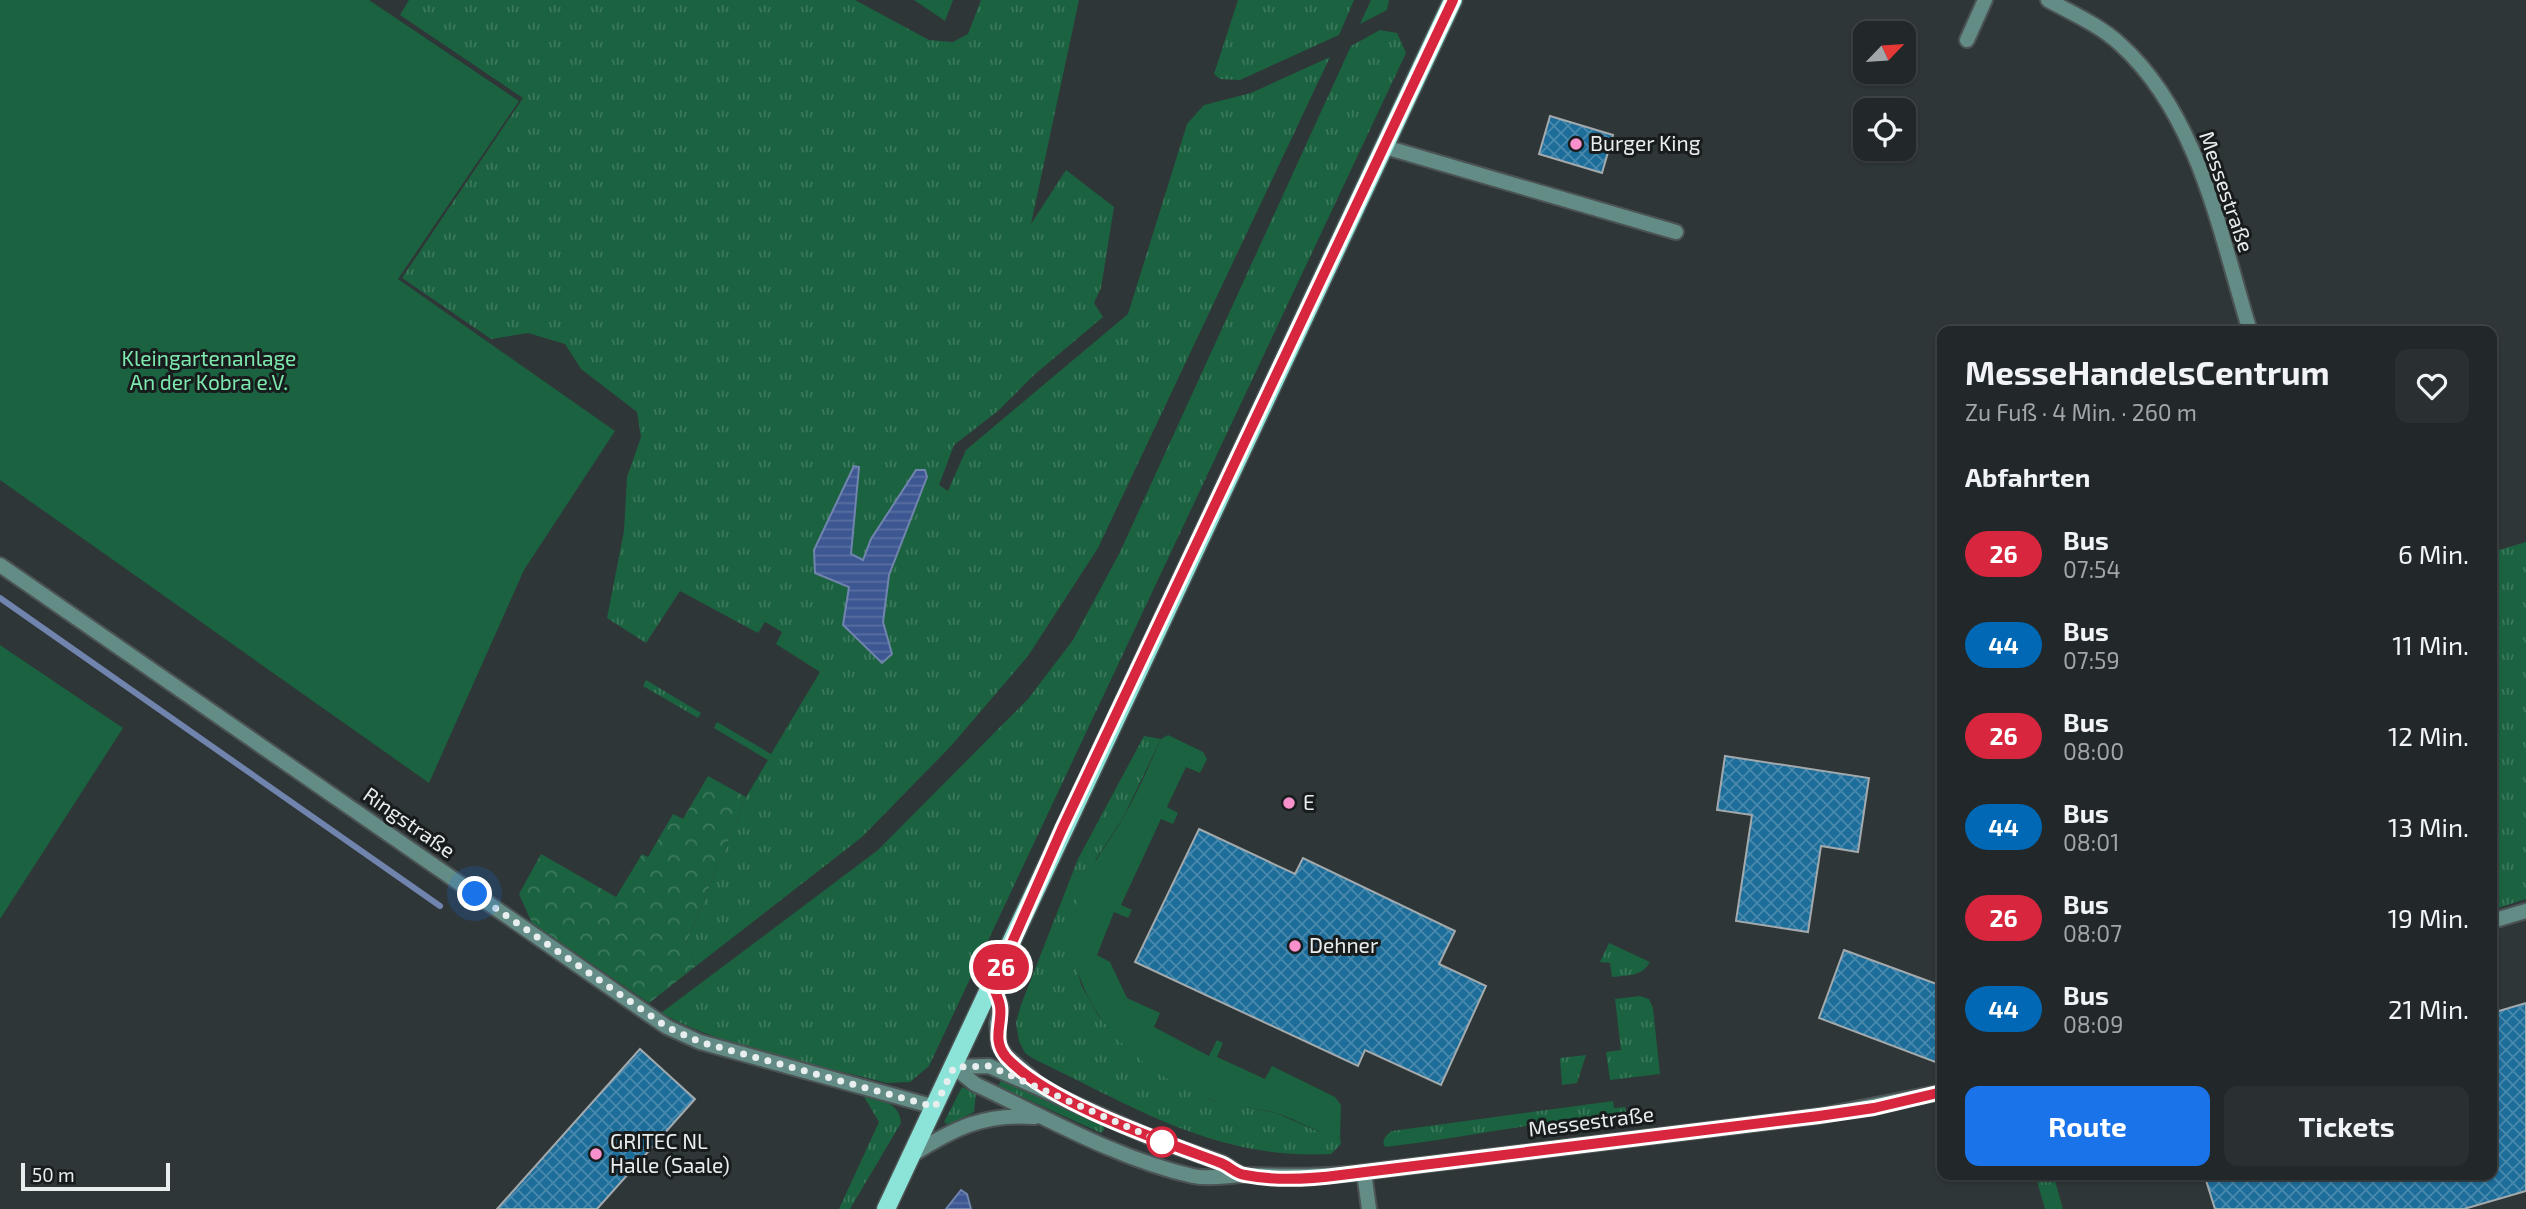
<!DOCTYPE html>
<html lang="de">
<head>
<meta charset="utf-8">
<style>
  body { margin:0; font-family:"Exo 2",sans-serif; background:#2a3031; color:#f1f3f6; height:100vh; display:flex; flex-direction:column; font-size:26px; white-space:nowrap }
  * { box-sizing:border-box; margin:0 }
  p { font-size:23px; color:#a2a6a8 }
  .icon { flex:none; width:38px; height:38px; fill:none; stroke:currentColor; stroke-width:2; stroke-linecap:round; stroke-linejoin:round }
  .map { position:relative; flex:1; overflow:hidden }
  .side { position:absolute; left:1937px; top:326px; width:560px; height:854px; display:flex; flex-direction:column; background:#222829; border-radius:14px; box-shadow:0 2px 5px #0004,0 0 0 2px #3f4446 }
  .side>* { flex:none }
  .badge { padding:0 14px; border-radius:23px; font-size:24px; line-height:46px }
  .needle { width:46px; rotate:65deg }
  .buttons { position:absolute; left:1853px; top:21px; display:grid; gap:14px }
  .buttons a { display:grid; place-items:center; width:63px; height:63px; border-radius:14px; background:#222829; box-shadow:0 2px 5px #0004,0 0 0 2px #3f4446; font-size:35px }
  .scale { position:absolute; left:21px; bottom:18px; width:149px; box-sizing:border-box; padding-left:7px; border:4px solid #e8edee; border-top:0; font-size:19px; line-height:24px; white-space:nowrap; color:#e8edee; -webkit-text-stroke:5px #191c1d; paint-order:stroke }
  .you { position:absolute; width:35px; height:35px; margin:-18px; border:5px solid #fff; border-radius:50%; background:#1a73e8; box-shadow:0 0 0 10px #1a73e833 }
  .map>.badge { position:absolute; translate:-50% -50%; box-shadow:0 0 0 4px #fff }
  h2 { padding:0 28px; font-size:26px; line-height:63px }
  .round { display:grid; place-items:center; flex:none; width:74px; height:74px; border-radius:14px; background:#2a3031 }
  .overview { display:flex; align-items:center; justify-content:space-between; height:119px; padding:0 28px }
  h1 { font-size:33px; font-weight:700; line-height:52px }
  .cta { display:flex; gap:14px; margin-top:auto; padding:14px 28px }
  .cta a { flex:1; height:80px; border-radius:14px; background:#1a73e8; color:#fff; font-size:28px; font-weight:700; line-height:80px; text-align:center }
  .cta a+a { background:#2a3031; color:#f1f3f6 }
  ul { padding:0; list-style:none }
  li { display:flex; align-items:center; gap:21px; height:91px; padding:0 28px }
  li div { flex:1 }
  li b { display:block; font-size:26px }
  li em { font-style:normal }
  li .badge { min-width:77px; font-weight:700; text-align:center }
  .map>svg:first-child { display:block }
</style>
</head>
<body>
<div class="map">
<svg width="2526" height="1209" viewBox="0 0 2526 1209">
  <defs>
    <pattern id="grass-tufts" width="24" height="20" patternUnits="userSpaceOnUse" patternTransform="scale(1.75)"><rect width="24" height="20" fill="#1b6240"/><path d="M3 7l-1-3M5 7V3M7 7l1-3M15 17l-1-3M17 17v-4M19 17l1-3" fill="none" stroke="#3c795c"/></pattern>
    <pattern id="forest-crowns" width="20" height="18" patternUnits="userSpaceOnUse" patternTransform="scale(1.75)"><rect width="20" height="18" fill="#1b6240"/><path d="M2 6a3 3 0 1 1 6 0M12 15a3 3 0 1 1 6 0" fill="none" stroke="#3c795c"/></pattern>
    <pattern id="water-rules" width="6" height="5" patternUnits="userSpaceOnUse" patternTransform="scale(1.75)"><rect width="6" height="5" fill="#3d5792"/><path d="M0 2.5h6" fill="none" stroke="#596fa2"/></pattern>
    <pattern id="building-cross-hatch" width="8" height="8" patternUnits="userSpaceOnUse" patternTransform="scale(1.75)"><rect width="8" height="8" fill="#1d6d9a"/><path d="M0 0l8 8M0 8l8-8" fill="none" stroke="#4989ad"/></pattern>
  </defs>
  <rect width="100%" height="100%" fill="#2e3637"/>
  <g fill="url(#grass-tufts)" fill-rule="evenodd">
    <path d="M409,0h446l74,40 24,2 15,-8 13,-34h98l-48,224 35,-54 48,37 -13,81 -7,15 9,14 -69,58 -36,36 -44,34 -15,40 9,6 18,-41 162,-136 59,-190 17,-19 47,-12 79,-36 -232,491 -70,108 -77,90 -89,91 -166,129 -6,-19 -4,-3 60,-147 22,-37 -54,-32 3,-6 54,32 49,-82 -44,-28 6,-12 -17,-10 -7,11 -78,-42 -34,52 -39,-25 17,-87 3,-54 14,-40 -4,-25 -56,-43 -16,-25 -37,-11 -37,6 -89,-61 121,-180 -123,-83zM854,466l5,2 -8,86 12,6 8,-21 45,-69h9l2,8 -38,97 -6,47 9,32 -10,8 -39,-37 6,-38 -34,-14z"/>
    <path d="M1238,0h116l-15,35 -99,45 -20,-1 -6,-5z"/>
    <path d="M1371,0h18l-2,10 -27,14z"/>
    <path d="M1380,30l17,3 9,20 -477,1013 -19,16 -23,1c-75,-20 -157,-33 -226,-70l217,-163 150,-151 45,-59 47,-88 231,-506z"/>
    <path d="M2526,542v357l-28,9 -2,-9 -4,1v-348z"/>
    <path d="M646,680l55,33 -3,5 -55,-32z"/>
    <path d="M1144,736l17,3 -38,79 -27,41 -22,94 7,32 17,30 27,31 54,38 33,16 64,13 41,18 23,6 1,7 -10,10c-116,6 -196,-47 -297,-95l-9,-6 -6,-12 -3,-18 5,-18 57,-146z"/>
    <path d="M1609,943l41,19c-8,15 -23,13 -38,15l-2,-14 -10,-1z"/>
    <path d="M1640,996l9,3 4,9 7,66 -50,6 -4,-28 15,-2 -6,-51z"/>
    <path d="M1586,1055l-9,28 -15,2 -2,-27z"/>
    <path d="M1002,1079l102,47v4l-3,3 -103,-47z"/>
    <path d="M962,1087l14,6 -2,19 -26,13 -4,-3z"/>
    <path d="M863,1095c16,4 37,7 38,28l-51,86h-11l40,-87z"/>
    <path d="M1613,1101l1,7 11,-1 1,5c-81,9 -160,25 -241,35 -4,-7 1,-12 7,-16z"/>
    <path d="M2035,1174h18l10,35h-18z"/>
  </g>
  <path fill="url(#forest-crowns)" d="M708,776l38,21 -60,147 4,3 6,19 -47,37 -117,-80 -13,-29 22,-40 75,43 26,-43 6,3 25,-43 10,5z"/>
  <g fill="#1b6240">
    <path d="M0,0h369l150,101 -121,178 217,152 -91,139 -95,213 -429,-303z"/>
    <path d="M914,0h39l-8,21z"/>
    <path d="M0,645l123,83 -123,191z"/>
    <path d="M1168,735l35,17 4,7 -7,14 -14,-6 -19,40 11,6 -5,11 -12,-5 -40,86 11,5 -4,8 -14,-6 -17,43 13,7 17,36 33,15 -6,14 55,29 8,-16 6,3 -6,14 48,22 7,-13 63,31 6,8 -1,32c-23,-3 -41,-17 -64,-24 -21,-6 -43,-6 -63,-13 -76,-26 -152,-99 -139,-185 5,-36 30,-65 48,-95 15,-26 27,-54 39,-81z"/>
  </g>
  <g fill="url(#water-rules)" stroke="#7084ae" stroke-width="2">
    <path d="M854,466l5,1 -8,87 12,6 8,-21 45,-69h9l2,7 -38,98 -6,47 9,32 -10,9 -39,-38 6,-38 -34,-14 -1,-23z"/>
    <path d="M961,1190l6,4 4,15h-25z"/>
  </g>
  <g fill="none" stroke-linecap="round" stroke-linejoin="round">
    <path stroke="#7084ae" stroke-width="6" d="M0,598l440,308"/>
  </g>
  <g fill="url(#building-cross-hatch)" stroke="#a3aaae" stroke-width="2">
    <path d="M1550,116l63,19 -11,38 -63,-19z"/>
    <path d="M1725,756l144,22 -11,74 -37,-6 -13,86 -72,-11 16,-106 -35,-5z"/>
    <path d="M1199,829l96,45 8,-16 152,73 -16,33 47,22 -45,99 -76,-35 -7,16 -223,-104z"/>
    <path d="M1844,950l98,36v66l-4,11 -119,-45z"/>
    <path d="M2526,1003v188l-62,18h-249l-11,-35h288v-161z"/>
    <path d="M640,1049l55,50 -98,110h-100z"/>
  </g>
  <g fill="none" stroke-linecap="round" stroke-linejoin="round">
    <defs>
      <g id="street">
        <path d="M2048,0c24,13 53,26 73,45 78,71 99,189 129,286"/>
        <path d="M1967,40l18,-40"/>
        <path d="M1385,147l291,85"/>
        <path d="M0,565l667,462 33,15 235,65"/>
        <path d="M2492,921l34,-10"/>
        <path d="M993,986l8,21 -4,16 2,22 7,11 26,22"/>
        <path d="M954,1067l21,17c70,33 142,75 218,92 19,4 35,-1 53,-1 41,1 78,2 118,-3l455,-56 123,-24"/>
        <path d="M954,1067l35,-1 170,75 64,22 19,12"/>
        <path d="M912,1155c42,-27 73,-42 123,-38"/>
        <path d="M1364,1172l5,37"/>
      </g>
      <path id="primary" d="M886,1209l567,-1209"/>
    </defs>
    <use href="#street" stroke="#4c5354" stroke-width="18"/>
    <use href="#primary" stroke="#4c5354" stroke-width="21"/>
    <use href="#street" stroke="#638c86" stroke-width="14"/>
    <use href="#primary" stroke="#8ce4d8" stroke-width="18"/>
  </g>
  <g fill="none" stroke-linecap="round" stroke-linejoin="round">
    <defs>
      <path id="line" d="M1453,0l-391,829 -69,157c2,6 6,13 7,20 3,17 -9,33 6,51 42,46 156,84 215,106 8,3 15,11 24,12 30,6 66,4 96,0l478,-59 55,-8 68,-16"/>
    </defs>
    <use href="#line" stroke="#fff" stroke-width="16"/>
    <use href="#line" stroke="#d7263d" stroke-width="10"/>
    <path stroke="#e8edee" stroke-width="7" stroke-dasharray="0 12.6" d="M475,894l192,133 33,15 235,65 19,-40 35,-1 173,76"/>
  </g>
  <g fill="#f890cb" stroke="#191c1d" stroke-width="2.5">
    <circle cx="1576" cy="144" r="7"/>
    <circle cx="1289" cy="803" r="7"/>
    <circle cx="1295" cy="946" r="7"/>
    <circle cx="596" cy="1154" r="7"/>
  </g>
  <circle fill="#fff" stroke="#d7263d" stroke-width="3.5" cx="1162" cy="1142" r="14"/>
  <g text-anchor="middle" stroke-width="6" stroke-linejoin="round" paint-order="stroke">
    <g font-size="21" fill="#e8edee" stroke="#191c1d" text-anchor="start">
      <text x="1590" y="151">Burger King</text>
      <text x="1303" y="810">E</text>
      <text x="1309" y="953">Dehner</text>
      <text x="610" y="1149">GRITEC NL<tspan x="610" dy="24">Halle (Saale)</tspan></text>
    </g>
    <g font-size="21" fill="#e8edee" stroke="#191c1d">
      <text transform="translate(2226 192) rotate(71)" y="7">Messestraße</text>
      <text transform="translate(409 823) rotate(35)" y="7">Ringstraße</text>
      <text transform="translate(1591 1122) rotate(-7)" y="7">Messestraße</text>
    </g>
    <g font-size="21" fill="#7de9ae" stroke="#191c1d">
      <text x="209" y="366">Kleingartenanlage<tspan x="209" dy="24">An der Kobra e.V.</tspan></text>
    </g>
  </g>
</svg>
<div class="buttons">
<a><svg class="needle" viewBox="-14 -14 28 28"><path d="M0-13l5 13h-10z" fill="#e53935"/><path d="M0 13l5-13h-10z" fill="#a2a6a8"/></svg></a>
<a><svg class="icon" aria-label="locate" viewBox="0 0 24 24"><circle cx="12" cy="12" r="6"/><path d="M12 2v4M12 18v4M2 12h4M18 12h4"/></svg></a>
</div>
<div class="scale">50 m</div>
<div class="you" style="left:475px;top:894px"></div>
<b class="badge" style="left:1001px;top:967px;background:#d7263d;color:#fff">26</b>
<section class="side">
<div class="overview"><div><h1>MesseHandelsCentrum</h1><p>Zu Fuß · 4 Min. · 260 m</p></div><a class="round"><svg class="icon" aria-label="heart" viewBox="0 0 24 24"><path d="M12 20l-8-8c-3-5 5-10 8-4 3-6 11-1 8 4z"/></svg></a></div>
<h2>Abfahrten</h2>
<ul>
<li><span class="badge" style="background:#d7263d;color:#fff">26</span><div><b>Bus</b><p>07:54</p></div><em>6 Min.</em></li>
<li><span class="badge" style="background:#0068b4;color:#fff">44</span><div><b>Bus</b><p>07:59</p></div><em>11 Min.</em></li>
<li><span class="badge" style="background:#d7263d;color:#fff">26</span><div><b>Bus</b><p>08:00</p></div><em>12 Min.</em></li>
<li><span class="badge" style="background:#0068b4;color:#fff">44</span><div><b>Bus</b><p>08:01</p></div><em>13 Min.</em></li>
<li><span class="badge" style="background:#d7263d;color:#fff">26</span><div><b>Bus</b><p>08:07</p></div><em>19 Min.</em></li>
<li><span class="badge" style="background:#0068b4;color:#fff">44</span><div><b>Bus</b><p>08:09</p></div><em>21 Min.</em></li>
</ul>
<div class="cta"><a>Route</a><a>Tickets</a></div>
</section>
</div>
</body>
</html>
